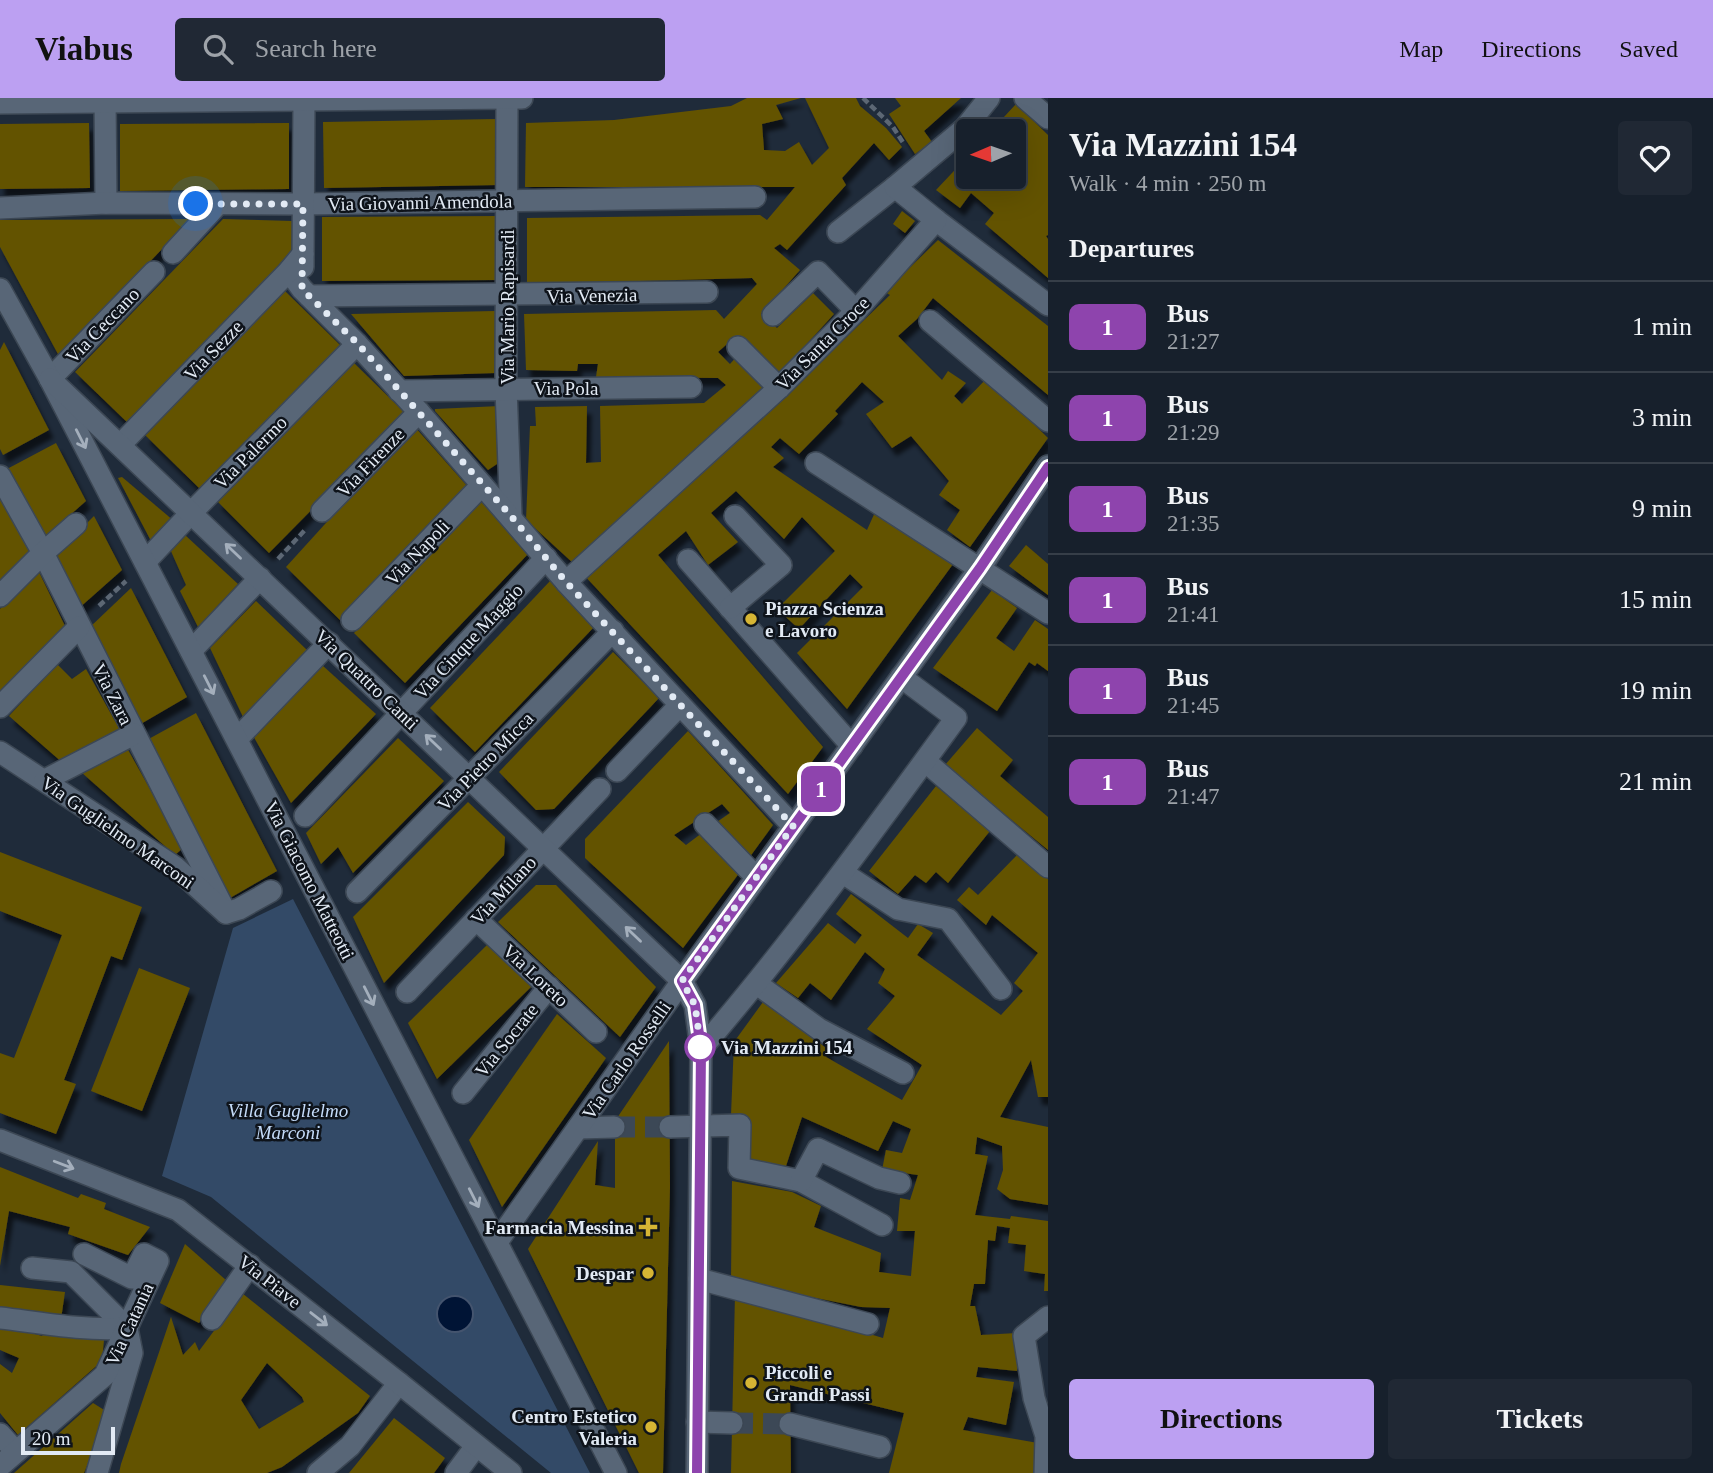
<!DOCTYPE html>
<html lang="en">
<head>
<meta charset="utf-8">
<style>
  body { margin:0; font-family:Georgia,serif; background:#202834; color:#f1f3f6; height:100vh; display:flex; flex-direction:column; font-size:26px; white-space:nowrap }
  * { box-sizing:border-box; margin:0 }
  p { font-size:23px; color:#9ea3a9 }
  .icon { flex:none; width:38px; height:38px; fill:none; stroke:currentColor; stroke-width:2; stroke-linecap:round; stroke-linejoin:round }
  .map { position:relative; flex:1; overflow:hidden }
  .panel { display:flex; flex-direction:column; background:#17202c; width:665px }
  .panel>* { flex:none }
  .badge { padding:0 14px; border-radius:10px; font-size:24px; line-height:46px }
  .needle { width:46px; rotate:268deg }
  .controls { position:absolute; left:956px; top:21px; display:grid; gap:14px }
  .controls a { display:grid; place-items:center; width:70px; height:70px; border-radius:7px; background:#17202c; box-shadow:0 7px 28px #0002,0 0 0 2px #363e48; font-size:35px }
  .scale { position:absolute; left:21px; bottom:18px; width:94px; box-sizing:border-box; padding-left:7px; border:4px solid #e2eaf4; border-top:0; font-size:19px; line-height:24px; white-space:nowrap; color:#e2eaf4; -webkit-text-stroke:5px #0e131a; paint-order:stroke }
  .you { position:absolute; width:35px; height:35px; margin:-18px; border:5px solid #fff; border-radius:50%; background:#1a73e8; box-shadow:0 0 0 10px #1a73e833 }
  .map>.badge { position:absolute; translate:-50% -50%; box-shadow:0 0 0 4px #fff }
  h2 { padding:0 21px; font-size:26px; line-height:63px }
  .round { display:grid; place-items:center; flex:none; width:74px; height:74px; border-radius:7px; background:#202834 }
  .headline { display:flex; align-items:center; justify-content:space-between; height:119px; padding:0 21px }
  h1 { font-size:33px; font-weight:600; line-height:52px }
  .action { display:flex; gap:14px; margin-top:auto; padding:14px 21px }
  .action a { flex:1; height:80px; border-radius:7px; background:#bca0f2; color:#111; font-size:28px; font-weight:600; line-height:80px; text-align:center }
  .action a+a { background:#202834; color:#f1f3f6 }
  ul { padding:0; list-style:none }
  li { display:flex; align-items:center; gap:21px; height:91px; padding:0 21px; border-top:2px solid #363e48 }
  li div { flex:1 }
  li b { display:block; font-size:26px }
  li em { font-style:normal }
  li .badge { min-width:77px; font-weight:700; text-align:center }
  header { display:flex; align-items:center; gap:42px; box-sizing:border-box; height:98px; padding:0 35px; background:#bca0f2; color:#111 }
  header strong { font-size:33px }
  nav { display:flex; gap:38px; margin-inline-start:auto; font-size:24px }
  .search { width:490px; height:63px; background:#202834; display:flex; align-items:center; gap:18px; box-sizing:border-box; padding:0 24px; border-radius:7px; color:#9ea3a9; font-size:26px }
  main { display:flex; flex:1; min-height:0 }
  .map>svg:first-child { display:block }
</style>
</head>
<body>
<header>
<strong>Viabus</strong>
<div class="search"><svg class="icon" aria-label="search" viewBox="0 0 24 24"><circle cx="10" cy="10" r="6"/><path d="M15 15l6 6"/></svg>Search here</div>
<nav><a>Map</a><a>Directions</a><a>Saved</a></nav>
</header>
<main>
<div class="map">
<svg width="1048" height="1375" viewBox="0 0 1048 1375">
  <defs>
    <filter id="shadow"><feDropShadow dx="4.5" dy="8" stdDeviation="2" flood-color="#0009"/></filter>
  </defs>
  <rect width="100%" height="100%" fill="#1f2b3a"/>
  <path fill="#334a67" d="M293,801l297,574h-39l-340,-276 -49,-21 71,-248z"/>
  <circle fill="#001435" stroke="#44546e" stroke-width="2" cx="455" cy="1216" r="18"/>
  <g fill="#645200" fill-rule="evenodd" filter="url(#shadow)">
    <path d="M747,0h54l-25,7 7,14 -21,5 2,26 21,1 14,-9 13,23 17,-17 -24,-50h51l4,8 26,22 16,19 -13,13 -15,-17 -32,35 4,7 -59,65 -7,-6 -6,4 26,22 -39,44 16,14 36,-35 21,21 -58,64 -40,-42 -18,16 12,12 8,-9 33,33 -198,175 -47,-43 4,-94h6l-1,-19 52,-1 -1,57 15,-1 -1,-56 104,-3 22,-18 -8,-7 -122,-1 2,-13h-20l-1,7 -51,-1 -2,-56 192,-4 8,9 33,-35 -5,-6 -225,6v-66l233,-3 7,5 28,-33h-270l1,-64 88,-3 117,-14z"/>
    <path d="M895,0h66l-37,33 8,11 -17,12 -26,-40 12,-8z"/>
    <path d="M1016,6l32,31v100l-2,1 2,3v39l-63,-54 9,-11 -23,-20 -11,15 -24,-18 32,-34v21h45v-46h-22z"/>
    <path d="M497,21l1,66 -174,3 -1,-66z"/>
    <path d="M89,25l1,65 -90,1v-65z"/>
    <path d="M289,25v66l-169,2v-67z"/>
    <path d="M902,113l13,10 -10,12 -12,-9z"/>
    <path d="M498,118v64l-176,1v-64z"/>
    <path d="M191,121l-132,137 -59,-109v-27z"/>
    <path d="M223,121l69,2 2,31 -163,174 -56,-54z"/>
    <path d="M938,142l110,86v69l-115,-97 -16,21 -19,17 44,44 6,-9 18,12 -12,13 8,8 25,-26 61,60 -78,109 -23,-17 13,-20 -21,-15 10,-14 -38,-45 -19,12 -26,-34 18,-12 -22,-20 -27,29 3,3 -39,40 -19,-16 -9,9 13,11 -11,9 94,63 9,-20 80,50 -109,149 -50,-56 66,-66 -13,-13 -51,55 -22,-20 58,-58 -33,-34 -18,22 -48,-48 -25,22 27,29 -30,23 -22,-34 -28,24 165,192 -35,47 -205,-220 169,-146 138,-133 -5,-3z"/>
    <path d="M285,193l56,55 -141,143 -55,-54z"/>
    <path d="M495,213v62l-91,3 -53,-62z"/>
    <path d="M4,244l45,88 -46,25 -3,-6v-99z"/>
    <path d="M353,264l53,52 -137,139 -52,-52z"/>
    <path d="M500,308v56l-12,8 -53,-59v-2z"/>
    <path d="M414,328l54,61 -126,135 -56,-55z"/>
    <path d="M56,345l30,58 -42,37 -37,-69z"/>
    <path d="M122,379l52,44 -23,20 -33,-63z"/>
    <path d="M0,400l31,55 -31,28z"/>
    <path d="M481,401l48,54 -124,130 -51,-50z"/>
    <path d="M94,418l28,54 -44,39 -25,-52z"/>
    <path d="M185,437l53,49 -40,43 -18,-36 6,-6 -16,-36z"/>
    <path d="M1026,447l22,19v31l-39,-29z"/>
    <path d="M38,472l27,56 -65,66v-83z"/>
    <path d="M550,483l44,46 -119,125 -45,-44z"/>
    <path d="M131,490l56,109 -48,28 -50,-97z"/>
    <path d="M992,492l25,18 -21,30 18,13 21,-31 13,9v42l-11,-8 -2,3 -6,-4 -32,49 -64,-43z"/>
    <path d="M256,503l52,50 -64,68 -34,-71z"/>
    <path d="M613,554l46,46 -105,111 -18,1 -37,-38z"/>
    <path d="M57,566l15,15 14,-10 35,63 -57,32 -55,-48z"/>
    <path d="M322,567l54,49 -85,89 -40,-71z"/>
    <path d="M196,615l81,158 -47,27 -85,-157z"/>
    <path d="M977,630l36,32 -13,16 48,41v33l-103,-85z"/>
    <path d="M688,633l85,94 -24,33 -35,-34 16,-11 -8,-9 -48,31 12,10 20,-15 37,38 -60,80 -98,-90v-19z"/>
    <path d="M398,640l46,43 -91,92 -15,-26 -17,17 -15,-31z"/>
    <path d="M127,650l56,100 -8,7 -94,-83z"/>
    <path d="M936,688l54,45 -42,52 -12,-11 -10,11 -11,-8 -17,19 -29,-23z"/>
    <path d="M468,704l37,35 -1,18 -120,128 -31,-66z"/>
    <path d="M0,754l142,55 -20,53 -11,-4 -47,124 12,4 -20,50 -56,-21v-60l14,5 48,-123 -62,-24z"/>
    <path d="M1018,756l30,25v218h-10l-7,-37 -31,57 48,10v78l-38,-6 -13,-10 6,-19 -1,-24 -25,-9 -2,17 13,2 -13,59 35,4 1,-3 37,5v70h-4l1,-17 -21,-3 2,-26 -18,-2 2,-15 -13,-2 -2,15 -7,-1 -3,44h-11l-4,22h5l6,29 36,-2v38l-39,-4 -2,10 38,5 -8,43 -38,-8 -5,13 75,13 -2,30h-147l15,-60 -114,-28 1,88h-60l4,-179 148,44 7,-30 -29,-1 -130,-26 1,-100 60,11 29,14 -7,21 67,26 -2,19 32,4 4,-45h-18l3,-33 10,2 8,-25 -36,-5 4,-20 16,3 9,-24 -18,-8 -15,30 -76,-34 -16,49 -42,-6 4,-43 -17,-2 3,-73 29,-40 66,48 -3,7 76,43 20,-35 -55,-36 28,-33 -17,-13 7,-14 -20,-17 -34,48 -21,-17 -12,15 -22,-15 52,-60 27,21 7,-9 -26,-21 15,-20 57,44 10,-14 15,9 -16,22 84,60 22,-24 -9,-8 24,-30 -46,-38 -6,10 -29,-25 12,-13 9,8z"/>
    <path d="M536,787h20l100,102 -36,50 -122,-115z"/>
    <path d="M488,846l44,42 -95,93 -29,-56z"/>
    <path d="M139,870l51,20 -48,123 -51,-20z"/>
    <path d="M557,916l49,44 -104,149 -33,-67z"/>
    <path d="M669,943l1,146 -7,286h-24l-111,-224 70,-108 -3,44 20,3v-67z"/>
    <path d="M0,1069l78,31 3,-4 25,9 -2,6 46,18 -22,28 -60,-21 2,-7 -61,-16 -9,55z"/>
    <path d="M185,1146l42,37 -28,42 -39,-20z"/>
    <path d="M0,1187l65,7 -4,27 -61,-8z"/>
    <path d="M242,1195l128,103 -12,17 -76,54 -15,6h-148l2,-9 50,-147 12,38 12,-13 4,9zM267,1265l35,34 2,5 -45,27 -18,-29z"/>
    <path d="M0,1226l42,12 3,-4 59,8 -2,21 -84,74 -18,-22v-49l12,9 7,-15 -19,-8z"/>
    <path d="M93,1305l16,10 -25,60h-70z"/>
    <path d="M394,1320l51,40 -11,15h-85z"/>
  </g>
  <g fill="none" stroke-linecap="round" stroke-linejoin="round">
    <g stroke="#3c4856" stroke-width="21" stroke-dasharray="21 10" stroke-linecap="butt">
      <path d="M614,1029h56"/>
      <path d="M732,1325l58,1"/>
    </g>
    <defs>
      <g id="street">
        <path d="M105,0l1,105"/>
        <path d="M507,0l-1,291 5,127"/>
        <path d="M1025,0l23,20"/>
        <path d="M0,110l106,-5 197,1 452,-7"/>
        <path d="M936,122l112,85"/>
        <path d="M838,134l57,-45"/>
        <path d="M173,155l45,-49"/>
        <path d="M303,169l1,-169"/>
        <path d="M289,173l13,18 55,55 62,68 147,170 227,244"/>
        <path d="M309,198l398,-4"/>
        <path d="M773,217l45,-43 38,39"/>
        <path d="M930,223l118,100"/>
        <path d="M738,249l41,41"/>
        <path d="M50,281l104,-107"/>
        <path d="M399,293l292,-4"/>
        <path d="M121,346l168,-173 14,-17"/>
        <path d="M816,365l232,150"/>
        <path d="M0,378l43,77 183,360"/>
        <path d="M322,413l97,-99"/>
        <path d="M688,462l164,186"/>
        <path d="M145,464l47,-50 165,-168"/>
        <path d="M566,484l213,-194 77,-77 80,-91 -41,-33 70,-59 24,-30"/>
        <path d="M0,498l43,-43 33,-29"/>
        <path d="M730,510l51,-43 -46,-49"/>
        <path d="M352,522l130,-135"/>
        <path d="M191,553l69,-73"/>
        <path d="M0,609l79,-80"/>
        <path d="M237,641l92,-96"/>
        <path d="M0,654l175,115 51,46 13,-4 32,-18"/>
        <path d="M925,663l123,106"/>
        <path d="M617,673l63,-66"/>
        <path d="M45,682l89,-46"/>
        <path d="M305,718l241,-258"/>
        <path d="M705,726l50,52"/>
        <path d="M843,775l55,36 50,10 53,70"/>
        <path d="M357,794l256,-261"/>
        <path d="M476,821l120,113"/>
        <path d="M757,886l62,45 84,44"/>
        <path d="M407,894l193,-203"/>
        <path d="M701,951c91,-106 173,-219 255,-331l-55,-41"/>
        <path d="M463,995l86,-106"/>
        <path d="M670,1029l70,-2 -1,43 62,13 81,44"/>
        <path d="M578,1030l36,-1"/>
        <path d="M801,1083l17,-32 61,29 21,5"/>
        <path d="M497,1144l185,-261"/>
        <path d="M32,1170l39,4 56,56 5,25 -35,120"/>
        <path d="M699,1181l169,45"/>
        <path d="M0,1220c42,5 84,13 127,10"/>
        <path d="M212,1221l38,-54"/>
        <path d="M697,1324l35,1"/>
        <path d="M790,1326l90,23"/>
        <path d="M0,1336l16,18"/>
        <path d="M0,1368l105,-91 53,-114 -14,-7 -12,24 -48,-24"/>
        <path d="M318,1375l32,-27 49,-63"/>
        <path d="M456,1375l20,-27"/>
        <path d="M1045,1375l1,-37 -12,-38 -10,-62 24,-19"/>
      </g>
      <g id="secondary">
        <path d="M0,5l522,-5"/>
        <path d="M0,191l50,90 566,1094"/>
        <path d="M50,281l632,602 13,24 6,44 -4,424"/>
        <path d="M682,883l298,-413 68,-102"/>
        <path d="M0,1042l178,70 221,173 112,90"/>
      </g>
    </defs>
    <use href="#street" stroke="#3c4754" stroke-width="24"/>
    <use href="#secondary" stroke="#3c4754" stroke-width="24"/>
    <g stroke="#5c6774" stroke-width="4.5" stroke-dasharray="7 3.5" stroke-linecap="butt">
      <path d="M863,0l30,29 11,17"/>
      <path d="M278,461l27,-29"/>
      <path d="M99,508l27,-25"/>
    </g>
    <use href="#street" stroke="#586677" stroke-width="21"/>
    <use href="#secondary" stroke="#586677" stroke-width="21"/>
  </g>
  <defs><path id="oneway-shaft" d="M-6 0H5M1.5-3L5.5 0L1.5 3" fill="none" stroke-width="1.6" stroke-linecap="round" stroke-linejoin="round" transform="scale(1.75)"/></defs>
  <g stroke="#a4afbc">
    <use href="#oneway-shaft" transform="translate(81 341) rotate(63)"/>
    <use href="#oneway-shaft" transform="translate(233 453) rotate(-136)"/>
    <use href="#oneway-shaft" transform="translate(209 587) rotate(63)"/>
    <use href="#oneway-shaft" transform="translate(433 644) rotate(-136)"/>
    <use href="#oneway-shaft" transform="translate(633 836) rotate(-136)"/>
    <use href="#oneway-shaft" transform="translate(369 898) rotate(63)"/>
    <use href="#oneway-shaft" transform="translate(64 1067) rotate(21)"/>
    <use href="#oneway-shaft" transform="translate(474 1100) rotate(63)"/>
    <use href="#oneway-shaft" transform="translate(319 1221) rotate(38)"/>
  </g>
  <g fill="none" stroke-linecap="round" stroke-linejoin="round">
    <defs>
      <path id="line" d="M697,1375l4,-424 -6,-44 -13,-24 298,-413 68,-101"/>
    </defs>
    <use href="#line" stroke="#fff" stroke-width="16"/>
    <use href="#line" stroke="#8e44ad" stroke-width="10"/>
    <path stroke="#e2eaf4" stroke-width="7" stroke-dasharray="0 12.6" d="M196,106h107l-1,85 56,55 153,172 55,66 227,244 -111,155 13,24 6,44 -1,-2"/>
  </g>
  <g fill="#d6b534" stroke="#0e131a" stroke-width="2.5">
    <circle cx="751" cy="521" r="7"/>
    <path d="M644.5 1118.5h7v7h7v7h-7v7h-7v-7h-7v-7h7z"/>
    <circle cx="648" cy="1175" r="7"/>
    <circle cx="751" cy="1285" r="7"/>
    <circle cx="651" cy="1329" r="7"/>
  </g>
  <circle fill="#fff" stroke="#8e44ad" stroke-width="3.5" cx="700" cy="949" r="14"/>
  <g text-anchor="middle" stroke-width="5" stroke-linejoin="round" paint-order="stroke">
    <g font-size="19" fill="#e2eaf4" stroke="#0e131a">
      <text transform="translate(420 104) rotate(-1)" y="7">Via Giovanni Amendola</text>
      <text transform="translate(592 197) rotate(-1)" y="7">Via Venezia</text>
      <text transform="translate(507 209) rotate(-90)" y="7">Via Mario Rapisardi</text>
      <text transform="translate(102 227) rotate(-46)" y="7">Via Ceccano</text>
      <text transform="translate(822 245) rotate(-45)" y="7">Via Santa Croce</text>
      <text transform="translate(213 252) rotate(-46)" y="7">Via Sezze</text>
      <text x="566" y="297">Via Pola</text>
      <text transform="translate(250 354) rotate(-45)" y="7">Via Palermo</text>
      <text transform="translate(370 364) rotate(-46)" y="7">Via Firenze</text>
      <text transform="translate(417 454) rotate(-46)" y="7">Via Napoli</text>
      <text transform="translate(468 543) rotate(-47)" y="7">Via Cinque Maggio</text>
      <text transform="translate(367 581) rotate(44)" y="7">Via Quattro Canti</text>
      <text transform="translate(113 596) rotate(63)" y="7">Via Zara</text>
      <text transform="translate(485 663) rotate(-46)" y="7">Via Pietro Micca</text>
      <text transform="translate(118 734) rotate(35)" y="7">Via Guglielmo Marconi</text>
      <text transform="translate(310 782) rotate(63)" y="7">Via Giacomo Matteotti</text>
      <text transform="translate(503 792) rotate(-47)" y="7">Via Milano</text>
      <text transform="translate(536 877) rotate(43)" y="7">Via Loreto</text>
      <text transform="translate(506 942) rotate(-51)" y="7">Via Socrate</text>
      <text transform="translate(626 962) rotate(-55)" y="7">Via Carlo Rosselli</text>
      <text transform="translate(270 1183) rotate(38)" y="7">Via Piave</text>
      <text transform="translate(129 1226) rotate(-65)" y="7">Via Catania</text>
    </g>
    <g font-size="19" font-weight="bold" fill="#e2eaf4" stroke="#0e131a" text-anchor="end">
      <text x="765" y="517" text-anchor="start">Piazza Scienza<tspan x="765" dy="22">e Lavoro</tspan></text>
      <text x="634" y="1136">Farmacia Messina</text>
      <text x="634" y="1182">Despar</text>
      <text x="765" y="1281" text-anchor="start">Piccoli e<tspan x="765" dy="22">Grandi Passi</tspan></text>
      <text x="637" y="1325">Centro Estetico<tspan x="637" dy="22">Valeria</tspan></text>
    </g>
    <g font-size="19" font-weight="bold" fill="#e2eaf4" stroke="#0e131a" text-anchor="start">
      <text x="721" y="956">Via Mazzini 154</text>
    </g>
    <g font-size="19" font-style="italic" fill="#c4dbf9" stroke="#0e131a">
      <text x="288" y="1019">Villa Guglielmo<tspan x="288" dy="22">Marconi</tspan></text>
    </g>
  </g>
</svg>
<div class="controls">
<a><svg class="needle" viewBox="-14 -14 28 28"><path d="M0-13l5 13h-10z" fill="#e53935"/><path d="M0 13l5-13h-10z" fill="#9ea3a9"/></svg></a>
</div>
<div class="scale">20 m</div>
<div class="you" style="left:196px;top:106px"></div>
<b class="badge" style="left:821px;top:691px;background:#8e44ad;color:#fff">1</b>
</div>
<section class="panel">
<div class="headline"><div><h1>Via Mazzini 154</h1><p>Walk · 4 min · 250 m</p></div><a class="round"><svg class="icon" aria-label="heart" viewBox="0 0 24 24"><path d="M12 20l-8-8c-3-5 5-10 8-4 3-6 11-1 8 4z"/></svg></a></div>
<h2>Departures</h2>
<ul>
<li><span class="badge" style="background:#8e44ad;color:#fff">1</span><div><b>Bus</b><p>21:27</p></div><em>1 min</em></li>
<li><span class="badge" style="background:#8e44ad;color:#fff">1</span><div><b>Bus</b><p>21:29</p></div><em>3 min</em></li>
<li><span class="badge" style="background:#8e44ad;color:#fff">1</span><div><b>Bus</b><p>21:35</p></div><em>9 min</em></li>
<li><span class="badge" style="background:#8e44ad;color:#fff">1</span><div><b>Bus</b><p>21:41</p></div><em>15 min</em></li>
<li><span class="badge" style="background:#8e44ad;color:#fff">1</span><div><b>Bus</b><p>21:45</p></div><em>19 min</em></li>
<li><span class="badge" style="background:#8e44ad;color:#fff">1</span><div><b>Bus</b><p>21:47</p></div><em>21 min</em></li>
</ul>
<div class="action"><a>Directions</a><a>Tickets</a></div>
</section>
</main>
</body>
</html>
